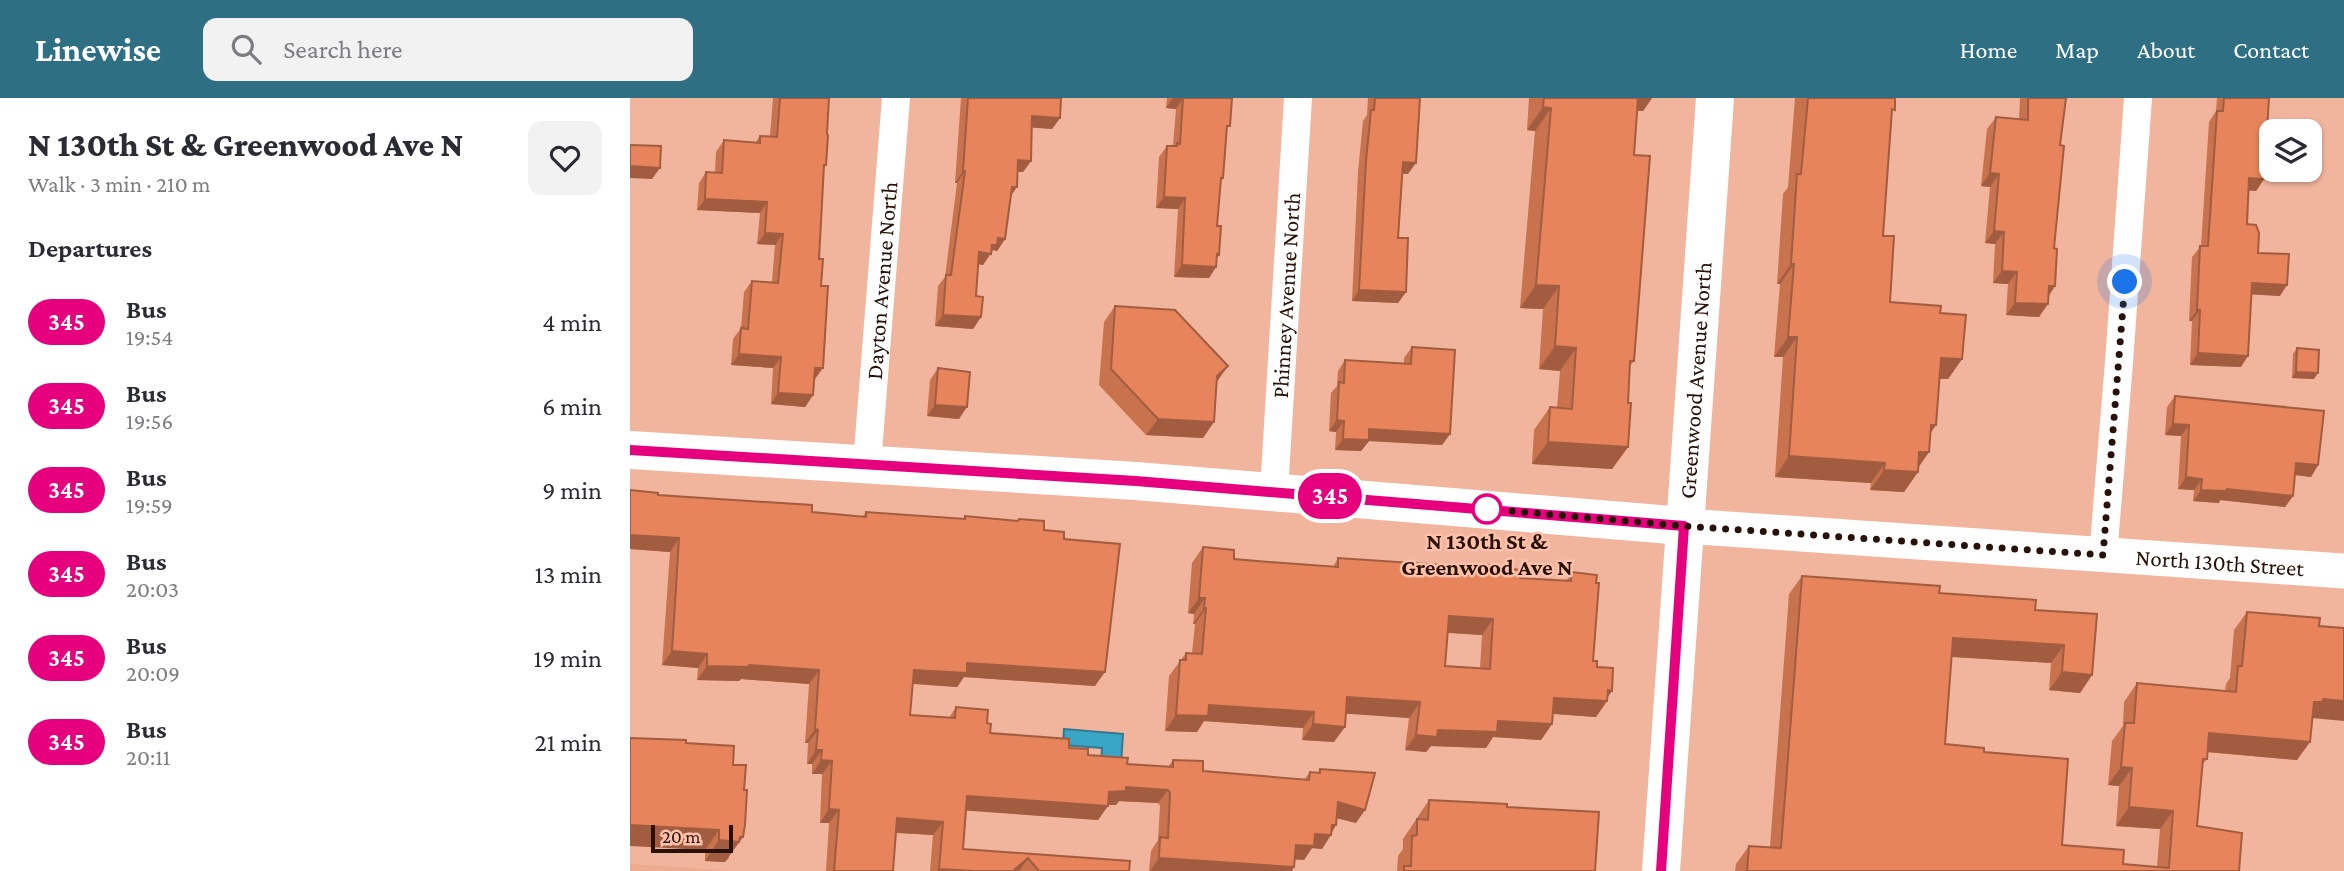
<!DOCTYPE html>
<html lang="en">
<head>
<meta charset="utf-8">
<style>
  body { margin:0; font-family:"Crimson Pro",serif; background:#f2f2f3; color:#2b2b33; height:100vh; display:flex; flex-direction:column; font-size:26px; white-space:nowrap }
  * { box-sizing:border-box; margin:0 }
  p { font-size:23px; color:#7c7c81 }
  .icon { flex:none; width:38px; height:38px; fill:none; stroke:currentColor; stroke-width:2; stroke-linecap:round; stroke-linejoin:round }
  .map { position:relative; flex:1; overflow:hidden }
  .side { display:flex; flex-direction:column; background:#fff; width:630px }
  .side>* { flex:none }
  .badge { padding:0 14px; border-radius:23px; font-size:24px; line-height:46px }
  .buttons { position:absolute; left:1629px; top:21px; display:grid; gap:14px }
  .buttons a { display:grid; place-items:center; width:63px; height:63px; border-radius:14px; background:#fff; box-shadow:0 2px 5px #0004; font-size:35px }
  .scale { position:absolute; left:21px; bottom:18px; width:82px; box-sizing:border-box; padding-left:7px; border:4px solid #271109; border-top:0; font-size:19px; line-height:24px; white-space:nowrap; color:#271109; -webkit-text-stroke:5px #ffc1a9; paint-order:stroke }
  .you { position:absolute; width:35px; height:35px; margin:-18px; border:5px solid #fff; border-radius:50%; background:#1a73e8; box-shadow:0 0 0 10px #1a73e833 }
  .map>.badge { position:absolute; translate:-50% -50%; box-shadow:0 0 0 4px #fff }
  h2 { padding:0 28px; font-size:26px; line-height:63px }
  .round { display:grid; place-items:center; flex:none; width:74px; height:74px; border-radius:14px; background:#f2f2f3 }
  .summary { display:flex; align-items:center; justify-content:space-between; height:119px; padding:0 28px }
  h1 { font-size:33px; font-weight:800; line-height:52px }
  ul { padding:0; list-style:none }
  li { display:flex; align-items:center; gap:21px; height:84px; padding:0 28px }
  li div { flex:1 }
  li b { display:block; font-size:26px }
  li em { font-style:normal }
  li .badge { min-width:77px; font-weight:700; text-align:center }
  header { display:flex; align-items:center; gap:42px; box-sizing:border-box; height:98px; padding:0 35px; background:#2f6f83; color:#fff }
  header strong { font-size:33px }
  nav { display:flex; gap:38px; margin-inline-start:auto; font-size:24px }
  .search { width:490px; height:63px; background:#f2f2f3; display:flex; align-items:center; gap:18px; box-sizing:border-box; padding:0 24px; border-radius:14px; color:#7c7c81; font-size:26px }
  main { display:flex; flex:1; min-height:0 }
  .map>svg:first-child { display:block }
</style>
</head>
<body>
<header>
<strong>Linewise</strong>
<div class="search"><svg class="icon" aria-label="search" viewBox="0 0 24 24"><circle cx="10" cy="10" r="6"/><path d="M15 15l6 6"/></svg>Search here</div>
<nav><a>Home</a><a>Map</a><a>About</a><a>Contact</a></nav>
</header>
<main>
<section class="side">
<div class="summary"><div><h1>N 130th St &amp; Greenwood Ave N</h1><p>Walk · 3 min · 210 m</p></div><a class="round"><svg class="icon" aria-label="heart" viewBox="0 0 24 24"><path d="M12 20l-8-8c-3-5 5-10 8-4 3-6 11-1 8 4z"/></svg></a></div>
<h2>Departures</h2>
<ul>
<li><span class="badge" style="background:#e6007e;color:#fff">345</span><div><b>Bus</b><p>19:54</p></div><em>4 min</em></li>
<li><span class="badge" style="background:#e6007e;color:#fff">345</span><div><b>Bus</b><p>19:56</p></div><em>6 min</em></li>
<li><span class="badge" style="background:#e6007e;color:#fff">345</span><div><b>Bus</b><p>19:59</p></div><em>9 min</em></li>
<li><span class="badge" style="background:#e6007e;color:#fff">345</span><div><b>Bus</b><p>20:03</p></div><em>13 min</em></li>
<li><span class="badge" style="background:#e6007e;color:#fff">345</span><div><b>Bus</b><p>20:09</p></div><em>19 min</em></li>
<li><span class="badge" style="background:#e6007e;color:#fff">345</span><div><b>Bus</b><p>20:11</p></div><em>21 min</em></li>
</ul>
</section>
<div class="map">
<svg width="1714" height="773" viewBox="0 0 1714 773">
  <rect width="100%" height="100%" fill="#f1b49d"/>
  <path fill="#eeaa8f" d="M0,766l104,7h-104z"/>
  <path fill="#39a6c8" stroke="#34798f" stroke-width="2" d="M434,631l59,5 -2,30 -20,-1 1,-15 -39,-3z"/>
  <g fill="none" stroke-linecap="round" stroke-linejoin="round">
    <g stroke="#fff" stroke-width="28">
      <path id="s1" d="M237,366l29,-366"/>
      <path id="s2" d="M644,393l24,-393"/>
      <path d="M1473,458l16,-194 19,-264"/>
    </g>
    <path stroke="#fff" stroke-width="35" id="s3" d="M1054,428l660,45"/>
    <g stroke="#fff" stroke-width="38">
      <path d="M0,352l506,31 548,45"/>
      <path id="s4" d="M1031,773l54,-773"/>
    </g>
  </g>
  <g fill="#c8724e" fill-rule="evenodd">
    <path d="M143,0h56l-3,67 -3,4 -4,90 -4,120h-1l-1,16 -8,12 -34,-3 2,-36 -42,-3 2,-26 8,-11 3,-36 8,-11 20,1 3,-37 -18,-1 3,-31 -63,-3 2,-27 7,-11 9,1 1,-21 8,-12 31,3 5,-7h10z"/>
    <path d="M331,0h100l-1,20 -8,11 -20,-2 -1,34 -8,11h-5l-1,15 -7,10 -5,42 -8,12 -4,-1 -10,15 -5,-1 -2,32 5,21 -8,12 -38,-3 3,-40 7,-9 12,-94h-2z"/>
    <path d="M537,0h65l-6,34 -3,46 -2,4 -4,44 2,29 -2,3 -1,9 -7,11 -35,-1 4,-68 -22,-1 3,-51 8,-11h6l3,-37 -10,-1z"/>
    <path d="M738,0h52l-12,76 -6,-1 -4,65 8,54 -8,11 -46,-2 6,-129 5,-51 4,-6z"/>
    <path d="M899,0h123l-9,13h-6l-3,44v206l-4,5 -2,37v44l-16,22 -80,-5 2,-34 16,-23 7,1 3,-37 -21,-2 4,-60 -23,-1 15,-177 -8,-1z"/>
    <path d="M1165,0h100l-3,16 -9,122 7,66 50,11 22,46 -14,20h-8l-4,46 -6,9 -1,18 -11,16v4l-14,20 -34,-2 1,-7 -96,-6 8,-120h-9l6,-73h-3l6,-90 5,-7z"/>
    <path d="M1390,0h46l-6,47 -6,103 1,38 -6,10 -10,21 -33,-2 2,-31 -15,-1 2,-39 -10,-1 5,-56 -9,-1 6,-57 9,-12 23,2z"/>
    <path d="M1587,0h52l-5,81 -8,12 -8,-1 -1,34 11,29 22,43 -29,-2 -10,73 -51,-2 2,-44h-3l3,-64 9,-11 8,-124 7,-11z"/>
    <path d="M485,208l102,76 -14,56 -57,-3 -47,-50 5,-63z"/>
    <path d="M782,249l38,87 -8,11 -73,-4 -8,10 -26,-1 1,-18 -7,-1 2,-38 6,-7 1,-15 7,-11 59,3v-5z"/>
    <path d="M1667,250l17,31 -22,-1 1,-24z"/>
    <path d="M308,270l21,51 -32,-3 3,-36z"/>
    <path d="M1545,298l143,69 -7,12 -17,-2 -9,32 -65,-7 -1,3 -26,-2 1,-11 -16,-1 3,-53 -16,-1 2,-28z"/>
    <path d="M0,392l28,5 204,22 4,-5 97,7 2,-3 52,5 2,-2 45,20 31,147 -131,-9 -7,10 -44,-3 -3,31 39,3 7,-11 31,16 3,10 79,15 19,7 39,9 41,3 5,-7 30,11 101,9 6,-8h8l2,-3 36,54 -19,-5 -1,7 -14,24 -10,-1 -8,12 -9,-1 -3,12h-143l2,-20 7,-11 2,-34 -2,-3 -39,-2 -3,4h-8l-10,15 -132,-10 -3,39 166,22h-199l3,-36 -37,-2 -3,38h-67l3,-48h-9l2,-49h-10v-10h-5l1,-21h-3l4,-59 -68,-5 -2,2 -42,-1 1,-12 -36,-3 8,-113 -40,-3z"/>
    <path d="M573,449l31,12 99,8 5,-9 148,10 2,-3 32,13 46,3 6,-9 21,89 4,6 11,30 -1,4 -11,16 -43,-3 -1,10 -11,16 -48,-3 -7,11 -55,-2 -5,6 -21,-2 4,-32 -63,-5 -12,29 -32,-2 1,-12 -99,-7 -7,11 -32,-1 4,-55 17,-23h6l3,-29h-2l1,-10 -6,-1 4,-50zM818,535l34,2 -2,33 -35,-2z"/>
    <path d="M1172,478l137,17 96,17 57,65 -12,18 -31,-3 2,-27 -100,-6 -6,87 39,8 78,93 61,19 34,3 3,-38 -44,-3 3,-40 -11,-1 4,-44 11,-15 1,-24 13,-19 88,8 1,-7 4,-6 4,-48 13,-18 65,106 -15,42 -90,-8v7l-5,6 -5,61 42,45h-504l1,-7 13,-18 21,1 19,-253z"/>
    <path d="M56,645l43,115 -4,4 -20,-1v-11z"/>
    <path d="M799,702l78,7 88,64h-198l1,-15 5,-7v-10z"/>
  </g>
  <g fill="#a25c40">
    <path d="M543,0h10l-7,11 -10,-1z"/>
    <path d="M1001,0h21l-9,13 -20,-1z"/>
    <path d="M913,9l8,1 -16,23 -8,-1z"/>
    <path d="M402,18l28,2 -8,11 -28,-2z"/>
    <path d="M388,62l13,1 -8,11 -12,-1z"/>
    <path d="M773,64l13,1 -8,11 -13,-1z"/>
    <path d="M0,68l30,2 -8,11 -22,-1z"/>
    <path d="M333,73h2l-8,12h-2z"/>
    <path d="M1360,75l9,1 -9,13 -9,-1z"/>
    <path d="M1619,80l15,1 -8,12 -15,-1z"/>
    <path d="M382,89h5l-8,11z"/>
    <path d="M534,99l21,1 -7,11 -22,-1z"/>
    <path d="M75,101l62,3 -7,11 -63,-3z"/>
    <path d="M1364,133l10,1 -9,12 -10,-1z"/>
    <path d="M135,135l18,1 -8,11 -18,-1z"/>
    <path d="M368,140l7,1 -8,12 -4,-1 -10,15 -12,-2 8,-11z"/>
    <path d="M1161,166h3l-14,20h-3z"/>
    <path d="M552,167l34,2 -7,11 -35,-1z"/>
    <path d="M1372,173l15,1 -9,12 -15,-1z"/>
    <path d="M1622,185l35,2 -7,11 -36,-2z"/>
    <path d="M906,187l23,1 -16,23 -23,-1z"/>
    <path d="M1419,188h6l-9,13z"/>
    <path d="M729,192l47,2 -8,11 -46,-2z"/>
    <path d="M1385,205l33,1 -9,13 -33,-2z"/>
    <path d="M1567,212h3l-8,11h-3z"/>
    <path d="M313,217l38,2 -8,12 -38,-3z"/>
    <path d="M1158,239h9l-14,20h-9z"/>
    <path d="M925,248l21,2 -16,23 -21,-2z"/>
    <path d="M1568,255l50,3 -7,11 -51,-2z"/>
    <path d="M109,256l42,3 -8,11 -42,-3z"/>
    <path d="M1311,260l21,1 -14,20 -21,-1z"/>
    <path d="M598,268l-12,17 1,-7z"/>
    <path d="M185,270h8l-8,11h-8z"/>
    <path d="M1666,274l22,1 -4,6 -22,-1z"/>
    <path d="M148,295l35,2 -8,12 -34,-3z"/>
    <path d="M305,307l32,2 -8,12 -32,-3z"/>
    <path d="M528,321l56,3 -11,16 -57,-3z"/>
    <path d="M707,322l7,1 -8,11 -7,-1z"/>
    <path d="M1543,326l16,1 -8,11 -16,-1z"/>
    <path d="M1301,327h5l-14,20z"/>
    <path d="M739,331l81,5 -8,11 -73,-4 -8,10 -26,-1 8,-11z"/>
    <path d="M918,344l80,5 -16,22 -80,-5z"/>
    <path d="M1289,354h10l-14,20h3l-14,20 -34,-2 14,-20z"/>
    <path d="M1159,358l96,7 -14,20 -96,-6z"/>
    <path d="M1666,365l22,2 -7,12 -23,-3z"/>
    <path d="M1556,379l16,2 -8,11 -16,-1z"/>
    <path d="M1597,391l66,7 -8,11 -65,-7 -1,3 -26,-2 8,-11z"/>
    <path d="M0,437l49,3 -9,14 -40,-3z"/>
    <path d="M569,500h6l-11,16 -6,-1z"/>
    <path d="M574,510h2l-11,16h-2z"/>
    <path d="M819,518l44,3 -11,16 -44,-3z"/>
    <path d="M1323,540l111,7 -13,18 -111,-7z"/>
    <path d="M42,553l35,3 -9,14 -36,-3z"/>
    <path d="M337,565l138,9 -10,14 -131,-9 -7,10 -53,-4 10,-13z"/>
    <path d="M119,567l70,5 -10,14 -68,-5 -2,2 -42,-1 10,-14z"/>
    <path d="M1432,574l30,3 -12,18 -31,-3z"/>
    <path d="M978,592l4,1 -7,10h2l-11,16 -53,-4 11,-15z"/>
    <path d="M717,599l73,5 -11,16 -73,-5z"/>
    <path d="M1693,601l21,2v20l-32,-3 2,-16z"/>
    <path d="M579,607l105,7 -11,16 -99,-7 -7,11 -32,-1 11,-16z"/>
    <path d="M868,623l54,3 -11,16 -48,-3 -7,11 -55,-2 -5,6 -21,-2 11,-15 22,-5z"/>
    <path d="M683,626l32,3 -11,15 -32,-2z"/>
    <path d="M185,631l3,1 -10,13h-3z"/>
    <path d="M1579,635l101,9 -13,18 -101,-9z"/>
    <path d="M186,652h6l-10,14h-5z"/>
    <path d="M191,662l11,1 -10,13h-10z"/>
    <path d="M1491,669l11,1 -13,18 -11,-1z"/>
    <path d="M496,689l42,3 -10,13 -39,-2 -3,4h-17l10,-13z"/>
    <path d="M337,698l141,10 -10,14 -140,-10z"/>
    <path d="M708,704l27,8 -9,13 -28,-7z"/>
    <path d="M1499,709l44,4 -13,18 -44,-3z"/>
    <path d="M199,711l10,1 -10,13h-9z"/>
    <path d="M267,720l46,4 -10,13 -46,-3z"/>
    <path d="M0,727l89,5 -14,20 -75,-4z"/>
    <path d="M702,727h4l-6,10h1l-9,14 -10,-1 -8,12 -18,-1 10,-14z"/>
    <path d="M110,739h3l-18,25 -20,-1 14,-21z"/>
    <path d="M398,760l-9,13h-6z"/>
    <path d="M529,760l135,9 -2,4h-142z"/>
    <path d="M309,771l36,2h-38z"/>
  </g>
  <g fill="#e8845b" stroke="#a25c40" stroke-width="2" fill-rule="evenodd">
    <path d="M150,0h49l-2,35 1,3 -2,29h-2l-5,94h4l-2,27h7l-5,82h-8l-2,27 -35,-2 3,-36 -42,-3 2,-26 7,1 4,-48 26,2 5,-49 -18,-1 2,-31 -62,-3 1,-27 16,1 2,-33 36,3v-7l17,1z"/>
    <path d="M338,0h93l-1,20 -28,-2 -1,45 -13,-1 -1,27h-5l-7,52 -7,-1 -1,7h-5l-1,9 -12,-2 -3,44 7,1 -2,20 -38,-2 3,-40h5l14,-104h-2z"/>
    <path d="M553,0h49l-2,28h-3l-4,52h-2l-4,48h4l-2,29 -2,-1 -1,13 -34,-2 3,-67 -21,-1 3,-51h10v-3l3,1z"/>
    <path d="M745,0h45l-4,65 -13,-1 -5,76h10l-2,54 -47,-2 7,-129 5,-51h3z"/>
    <path d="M914,0h94l-4,57 16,1 -16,205h-4l-2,42h3l-3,44 -80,-5 2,-35 22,2 4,-61 -21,-2 4,-60 -23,-1 15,-177 -8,-1z"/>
    <path d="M1178,0h87v12l-3,-1 -9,127h11l-4,66 51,4 -1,7 26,2 -4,44 -21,-1 -5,67h-5l-2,27h-10l-1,20 -34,-2 1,-7 -96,-7 8,-119h-9l6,-73h-3l6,-90h4z"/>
    <path d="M1398,0h38l-6,47 4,1 -10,102 3,1 -2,37h-6l-1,18 -33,-1 2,-31 -15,-1 2,-39 -10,-1 5,-57 -9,-1 6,-56 32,3z"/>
    <path d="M1594,0h45l-5,81 -15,-1 -2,46 9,1 3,8 -1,20 31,1 -2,31 -35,-2 -4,73 -50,-3 2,-43h-3l3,-64h8l9,-135h6z"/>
    <path d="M0,47l31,1 -1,22 -30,-2z"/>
    <path d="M485,208l60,4 53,56 -11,10 -3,46 -56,-3 -47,-50z"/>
    <path d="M782,249l43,3 -5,84 -81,-5v11l-26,-1 1,-18 -7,-1 2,-38 5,1 1,-23 66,4z"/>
    <path d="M1667,250l22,2 -1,23 -22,-1z"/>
    <path d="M308,270l32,4 -3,35 -32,-2z"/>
    <path d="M1545,298l149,15 -6,54 -22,-2 -3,33 -66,-7 -1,2 -25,-1 1,-11 -16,-2 3,-52 -16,-1z"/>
    <path d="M0,392l28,3v2l154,10v7l54,5v-5l99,7v-3l53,5 1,-2 25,2v9l20,2v7l56,5 -15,128 -138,-9v10l-53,-3 -4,45 45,3 1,-11 32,3 -1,13 4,1 -1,9 79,6v9l19,1v6l40,3 -1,6 46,3v-7l30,1v10l106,9 1,-8 10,1v-4l55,4 -10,37 -27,-8 -2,23h-4l-1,10 -16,-1 -1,12 -18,-1 -2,22 -135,-9 1,-21 8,1 2,-45 -2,-3 -42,-3v4l-17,1 -1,14 -141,-10 -4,53 167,12 -1,10h-90l-11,-13 -15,13h-38l-36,-2 4,-47 -46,-4 -4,53h-59l5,-61 -10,-1 3,-48 -11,-1 1,-10h-6l2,-20 -3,-1 4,-59 -70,-5v2l-42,-1v-12l-35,-3 7,-113 -49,-3z"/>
    <path d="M573,449l31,3v9l35,3 69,5v-9l150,10v-3l32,5v8l51,3 1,-9 25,3 -1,8h3l-6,78h4v6l16,1 -1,23 -4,-1 -1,11 -53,-3 -2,26 -54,-3 -1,11 -59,-2 -1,7 -21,-2 4,-33 -73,-5 -2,30 -32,-3 1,-12 -105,-7 -1,11 -32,-1 4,-55h6v-7l16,1 4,-46h-2l1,-10h-6zM819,518l44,3 -3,50 -45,-3z"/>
    <path d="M1172,478l138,10 -1,7 97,7 -1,10 62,4 -5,61 -30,-3 2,-27 -111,-7 -8,106 39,4v4l84,7 -6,86 62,5 -1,14 46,4 4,-57 -44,-4 3,-39 -11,-1 4,-44h9l3,-40 99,9 2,-26h4l5,-54 73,6 -1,8 25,2v73l-21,-2v3h-9l-4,40 -101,-9 -2,26h-4l-6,67 45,7 -3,38h-492l2,-25 32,2z"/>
    <path d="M0,640l56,2v3l48,3 -1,19h13l-2,25h3l-2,35 -2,12h-3l-1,5 -20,-2v-10l-89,-5z"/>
    <path d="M799,702l78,4v3l92,5 -4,59h-191v-5h7l1,-30 5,-1v-16l11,1z"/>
  </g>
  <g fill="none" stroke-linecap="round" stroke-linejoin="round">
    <defs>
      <path id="line" d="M0,352l506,31 548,45 -23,345"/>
    </defs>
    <use href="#line" stroke="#fff" stroke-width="16"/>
    <use href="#line" stroke="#e6007e" stroke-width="10"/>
    <path stroke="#271109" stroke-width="7" stroke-dasharray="0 12.6" d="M857,411l197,17 419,29 22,-273"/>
  </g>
  <circle fill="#fff" stroke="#e6007e" stroke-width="3.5" cx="857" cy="411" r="14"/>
  <g text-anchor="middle" stroke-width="5" stroke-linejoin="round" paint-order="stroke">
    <g font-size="23" fill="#271109" stroke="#ffc1a9">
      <text dy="8" stroke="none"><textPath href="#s1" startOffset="184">Dayton Avenue North</textPath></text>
      <text dy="8" stroke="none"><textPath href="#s2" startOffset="196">Phinney Avenue North</textPath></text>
      <text dy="8" stroke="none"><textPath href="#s4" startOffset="492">Greenwood Avenue North</textPath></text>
      <text dy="8" stroke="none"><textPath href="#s3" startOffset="537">North 130th Street</textPath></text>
    </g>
    <g font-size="23" font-weight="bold" fill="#271109" stroke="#ffc1a9">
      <text x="857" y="451">N 130th St &amp;<tspan x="857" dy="26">Greenwood Ave N</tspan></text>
    </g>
  </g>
</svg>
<div class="buttons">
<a><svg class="icon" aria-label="layers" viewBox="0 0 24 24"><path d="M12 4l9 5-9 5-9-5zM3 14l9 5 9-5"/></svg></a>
</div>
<div class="scale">20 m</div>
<div class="you" style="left:1495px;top:184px"></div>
<b class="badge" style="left:700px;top:398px;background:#e6007e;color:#fff">345</b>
</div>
</main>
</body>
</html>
